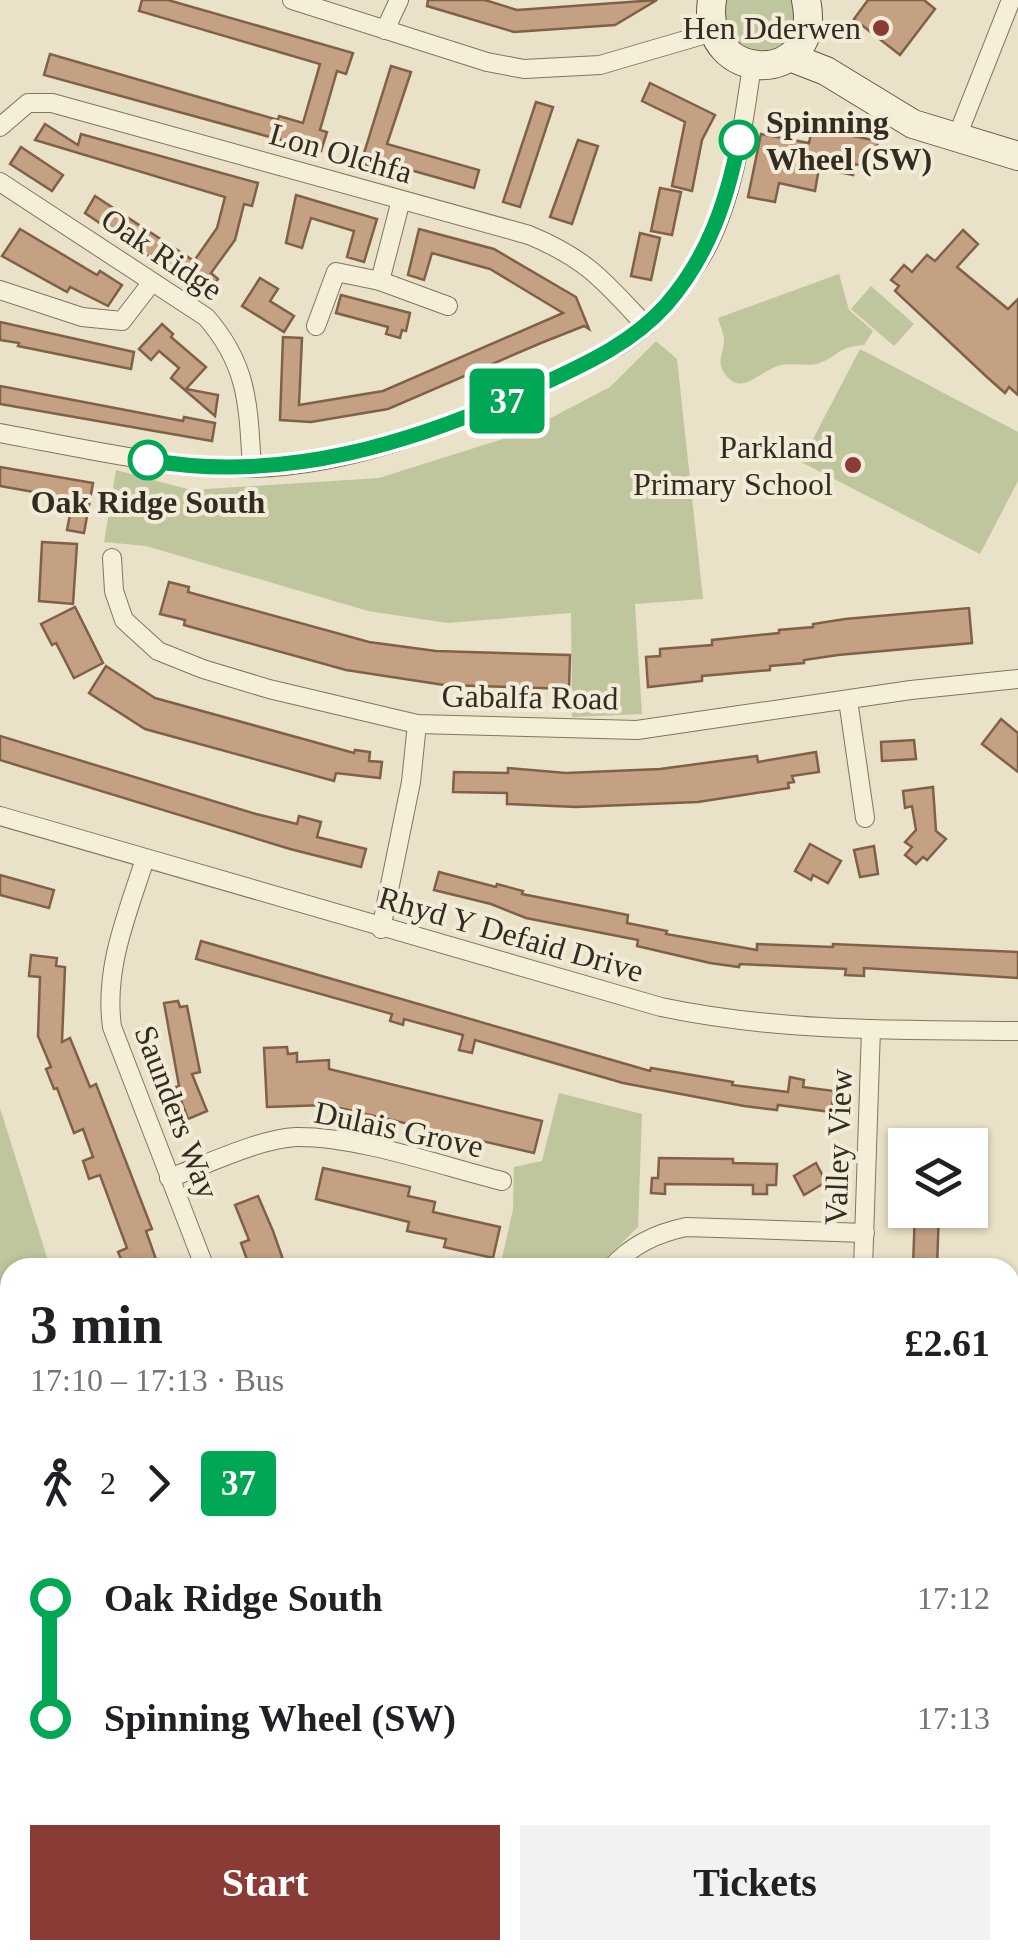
<!DOCTYPE html>
<html lang="en">
<head>
<meta charset="utf-8">
<style>
  body { margin:0; font-family:"Times New Roman",serif; background:#f2f2f2; color:#202124; height:100vh; display:flex; flex-direction:column; font-size:38px; white-space:nowrap }
  * { box-sizing:border-box; margin:0 }
  p { font-size:32px; color:#757577 }
  .icon { flex:none; width:55px; height:55px; fill:none; stroke:currentColor; stroke-width:2; stroke-linecap:round; stroke-linejoin:round }
  .map { position:relative; flex:1; overflow:hidden }
  .sheet { position:absolute; left:0px; top:1258px; width:1020px; height:702px; display:flex; flex-direction:column; background:#fff; border-radius:30px 30px 0 0; box-shadow:0 2px 8px #0004 }
  .sheet>* { flex:none }
  .badge { padding:0 20px; border-radius:8px; font-size:35px; line-height:65px }
  .tools { position:absolute; left:888px; top:1128px; display:grid; gap:20px }
  .tools a { display:grid; place-items:center; width:100px; height:100px; border-radius:0px; background:#fff; box-shadow:0 2px 8px #0004; font-size:50px }
  .map>.badge { position:absolute; translate:-50% -50%; box-shadow:0 0 0 5px #fff }
  .legs { display:flex; align-items:center; gap:15px; height:110px; padding:0 30px; font-size:32px }
  .legs p { margin-inline-start:auto }
  .overview { display:flex; align-items:center; justify-content:space-between; height:170px; padding:0 30px }
  h1 { font-size:55px; font-weight:800; line-height:75px }
  .cta { display:flex; gap:20px; margin-top:auto; padding:20px 30px }
  .cta a { flex:1; height:115px; border-radius:0px; background:#8b3b36; color:#fff; font-size:40px; font-weight:800; line-height:115px; text-align:center }
  .cta a+a { background:#f2f2f2; color:#202124 }
  ul { padding:0 30px; list-style:none }
  li { display:flex; align-items:center; gap:35px; height:120px; font-size:38px }
  li i { display:grid; place-items:center; width:15px; height:100%; margin:0 12px; background:currentColor }
  li i::after { content:''; width:25px; height:25px; margin:-12px; border:8px solid; border-radius:50%; background:#fff }
  li p { margin-inline-start:auto }
  li:first-child i { background:linear-gradient(#0000 50%,currentColor 0) }
  li:last-child i { background:linear-gradient(currentColor 50%,#0000 0) }
  .map>svg:first-child { display:block }
</style>
</head>
<body>
<div class="map">
<svg width="1018" height="1958" viewBox="0 0 1018 1958">
  <rect width="100%" height="100%" fill="#e9e1c8"/>
  <g fill="#bfc69d">
    <path d="M722,0h73c9,48 -30,63 -66,38z"/>
    <path d="M839,274l10,36 24,21 -9,14c-27,2 -23,9 -42,17 -14,7 -32,-2 -47,5 -18,7 -36,31 -52,4 -6,-10 1,-19 1,-30 0,-7 -4,-16 -6,-23z"/>
    <path d="M871,286l43,38 -20,22 -43,-37z"/>
    <path d="M656,341l21,18 26,240 -68,5 7,110 -70,3 -1,-104 -124,10 -79,-12 -222,-65 -42,-4 12,-72 75,20 188,-12 143,-45 88,-46z"/>
    <path d="M860,349l158,83v49l-38,73 -179,-92z"/>
    <path d="M559,1093l83,21 -4,113 -41,40h-97l13,-58 1,-42 28,-6z"/>
    <path d="M0,1108l50,159 -40,1v682h647l7,8h-664z"/>
  </g>
  <g fill="#c3a182" stroke="#806148" stroke-width="2.5">
    <path d="M142,0h26l185,53 -7,21 -9,-3 -17,59 7,2 -6,19 -277,-76 6,-21 228,66 1,-4 24,7 17,-59 -181,-53z"/>
    <path d="M428,0h57l32,10 140,-10 -42,25 -101,7 -87,-26z"/>
    <path d="M868,0h56l11,9 -35,46 -46,-36z"/>
    <path d="M391,66l20,6 -24,72 92,26 -5,18 -92,-26 -3,7 -18,-6z"/>
    <path d="M650,83l65,32 -13,25 -10,51 -20,-5 13,-64 -43,-21z"/>
    <path d="M536,102l17,5 -33,100 -17,-5z"/>
    <path d="M814,120l36,7 -2,8 30,6 -6,27 -17,-4 -2,11 -34,-7 -4,23 -36,-8 -4,19 -27,-5 13,-63 48,9z"/>
    <path d="M45,124l33,21 3,-11 177,49 -6,23 -8,-2 -9,36 -24,33 7,6 -12,16 -121,-82 10,-17 99,65 23,-33 8,-31 -190,-57z"/>
    <path d="M578,140l20,6 -26,78 -22,-7z"/>
    <path d="M21,147l42,28 -11,16 -42,-27z"/>
    <path d="M660,188l21,4 -9,43 -21,-4z"/>
    <path d="M296,195l81,24 -13,43 -17,-5 7,-26 -43,-13 -9,30 -16,-5z"/>
    <path d="M20,229l77,46 3,-4 22,14 -14,21 -38,-19 -3,5 -65,-36z"/>
    <path d="M419,229l75,20 82,48 13,32 -5,-3 -43,17 -153,66 -77,13 -31,-2 3,-83 19,1 -3,67 84,-14 180,-78 -73,-44 -58,-16 -8,27 -16,-5z"/>
    <path d="M963,230l15,14 -21,23 51,42 10,-10v96l-9,-8 -4,6 -17,-15 -93,-87 4,-5 -8,-6 13,-15 8,7 15,-17 8,6z"/>
    <path d="M640,233l20,5 -9,42 -20,-4z"/>
    <path d="M260,278l18,11 -8,12 24,15 -10,16 -42,-26z"/>
    <path d="M341,295l69,18 -4,18 -4,-1 -2,8 -14,-4 2,-7 -52,-14z"/>
    <path d="M0,322l134,30 -3,17 -113,-23 1,-3 -19,-3z"/>
    <path d="M162,324l11,10 -2,3 35,30 -20,22 32,6 -3,21 -44,-38 8,-10 -20,-17 -8,9 -12,-11z"/>
    <path d="M0,386l183,35 1,-4 31,6 -3,18 -212,-37z"/>
    <path d="M0,467l93,16 -9,50 -17,-3 6,-31 -73,-13z"/>
    <path d="M42,542l35,2 -4,60 -34,-3z"/>
    <path d="M169,582l20,5 -1,5 181,50 67,9 134,4 -1,34 -125,-4 -98,-15 -162,-45 1,-5 -25,-6z"/>
    <path d="M75,607l28,56 -29,15 -18,-35 -4,2 -11,-21z"/>
    <path d="M969,608l3,35 -134,12 -34,5v3l-34,3v4l-68,6v5l-54,6 -2,-30 14,-1v-7l52,-4v-5l67,-7v-3l34,-3v-3l32,-5z"/>
    <path d="M106,666l49,32 199,55 1,-3 15,2 -1,9 13,1 -2,16 -44,-5 -2,8 -189,-52 -56,-36z"/>
    <path d="M1001,719l17,14v39l-36,-28z"/>
    <path d="M0,736l256,78 41,10 2,-8 22,6 -4,15 49,12 -5,18 -71,-18 -290,-89z"/>
    <path d="M914,740l2,19 -34,2 -1,-19z"/>
    <path d="M816,752l3,20 -27,4 2,6 -6,1 1,5 -91,14 -122,5 -69,-3v-11l-54,-1 1,-20 54,1v-5l58,5 94,-4 97,-13 1,6z"/>
    <path d="M933,787l3,44 10,8 -19,21 -4,-3 -7,7 -11,-9 7,-8 -7,-5 11,-12 -4,-24 -7,2 -2,-17z"/>
    <path d="M810,844l31,17 -13,22 -15,-8 -2,5 -16,-9z"/>
    <path d="M874,846l4,28 -18,3 -6,-27z"/>
    <path d="M439,872l57,15 1,-3 26,7 -1,3 106,21 -1,8 40,8 -1,3 91,16v-6l76,3v-3l185,8v26l-154,-10v8l-19,-1 1,-6 -106,-5 -1,3 -29,-4 -73,-17 1,-6 -112,-22 -35,-14 -57,-14z"/>
    <path d="M0,875l54,15 -5,18 -49,-13z"/>
    <path d="M201,941l449,130 1,-3 82,14 -1,3 56,7 2,-15 14,3 -1,7 31,4 -3,21 -53,-7 -1,5 -33,-4 -121,-23 -148,-43 -3,13 -13,-3 4,-15 -59,-16 -1,6 -13,-4 2,-7 -196,-55z"/>
    <path d="M31,955l26,3 -1,8 9,1 -3,75 8,-4 20,49 6,-3 56,145 -6,2 13,37h-34l-7,-16 9,-4 -27,-73 -11,4 -6,-18 10,-4 -10,-28 -9,4 -17,-45 -3,1 -8,-20 5,-2 -13,-31 2,-59 -11,-1z"/>
    <path d="M178,1001l2,6 7,-1 13,66 -8,2 15,37 -19,8 -12,-32 3,-1 -15,-83z"/>
    <path d="M287,1047l1,7 9,-1v9l32,-2v9l213,52 -8,32 -207,-48 -60,2 -3,-59z"/>
    <path d="M659,1158l74,1v4l44,1 -1,21h-9v9h-14v-9l-88,-1v10l-14,-1 1,-15h6z"/>
    <path d="M816,1163l10,19 -22,13 -10,-19z"/>
    <path d="M323,1168l87,19 -2,9 27,6 -2,10 67,15 -7,31 -49,-11 2,-8 -39,-8 2,-9 -93,-23z"/>
    <path d="M258,1196l15,35 13,37h-36l-9,-25 8,-3 -14,-35z"/>
    <path d="M915,1210h24l-2,58h-24z"/>
  </g>
  <g fill="none" stroke-linecap="round" stroke-linejoin="round">
    <defs>
      <g id="street">
        <path d="M292,0l195,62 37,7 76,-4 113,-33"/>
        <path d="M385,30l14,-30"/>
        <path d="M0,127l28,-24h24l477,132c58,24 75,46 117,91"/>
        <path d="M956,139l55,-139"/>
        <path d="M0,182l206,135c43,49 42,89 46,151"/>
        <path d="M380,281l68,25"/>
        <path d="M0,290l82,27 40,4 30,-39"/>
        <path d="M316,326l20,-54 44,9 21,-81"/>
        <path d="M0,433c82,15 164,35 248,35 101,-1 208,-44 298,-86 34,-16 70,-30 99,-56 23,-20 46,-50 61,-77 29,-55 37,-123 46,-184"/>
        <path d="M112,558l2,33 10,29 34,31 45,18 66,20 148,35 220,6 274,-40 107,-11"/>
        <path d="M848,700l17,118"/>
        <path d="M0,816l661,191c119,25 236,23 357,24"/>
        <path d="M145,859c-18,56 -41,109 -33,168l93,241"/>
        <path d="M381,929l30,-147 6,-58"/>
        <path d="M169,1178c37,-13 89,-39 127,-41 61,-1 146,29 206,44"/>
        <path d="M611,1268c20,-23 46,-35 75,-41l179,6"/>
        <path d="M863,1268l8,-239"/>
        <path d="M1010,1434l8,-1"/>
        <path d="M1010,1646l8,3"/>
        <path d="M906,1950l5,8"/>
      </g>
      <g id="secondary">
        <path d="M712,0c-13,85 113,89 94,0"/>
        <path d="M790,57l36,14 87,53 105,32"/>
      </g>
    </defs>
    <use href="#street" stroke="#83745f" stroke-width="20"/>
    <use href="#secondary" stroke="#655642" stroke-width="30"/>
    <use href="#street" stroke="#f5efda" stroke-width="18"/>
    <use href="#secondary" stroke="#f5efda" stroke-width="28"/>
  </g>
  <g fill="none" stroke-linecap="round" stroke-linejoin="round">
    <defs>
      <path id="line-1" d="M148,460c135,24 268,-17 390,-74 47,-22 93,-42 128,-81 42,-48 61,-104 73,-165"/>
    </defs>
    <use href="#line-1" stroke="#fff" stroke-width="22"/>
    <use href="#line-1" stroke="#00a754" stroke-width="15"/>
  </g>
  <g fill="#8b3b36" stroke="#f2ebd7" stroke-width="4">
    <circle cx="881" cy="28" r="10"/>
    <circle cx="853" cy="465" r="10"/>
  </g>
  <g fill="#fff" stroke="#00a754" stroke-width="5">
    <circle cx="739" cy="140" r="18"/>
    <circle cx="148" cy="460" r="18"/>
  </g>
  <g text-anchor="middle" stroke-width="8" stroke-linejoin="round" paint-order="stroke">
    <g font-size="32" fill="#352c21" stroke="#f2ebd7" text-anchor="end">
      <text x="861" y="39">Hen Dderwen</text>
      <text x="833" y="458">Parkland<tspan x="833" dy="37">Primary School</tspan></text>
    </g>
    <g font-size="32" font-weight="bold" fill="#352c21" stroke="#f2ebd7" text-anchor="start">
      <text x="766" y="133">Spinning<tspan x="766" dy="37">Wheel (SW)</tspan></text>
      <text x="148" y="513" text-anchor="middle">Oak Ridge South</text>
    </g>
    <g font-size="32" fill="#352c21" stroke="#f2ebd7">
      <text transform="translate(341 153) rotate(16)" y="11">Lon Olchfa</text>
      <text transform="translate(162 254) rotate(34)" y="11">Oak Ridge</text>
      <text transform="translate(530 697) rotate(1)" y="11">Gabalfa Road</text>
      <text transform="translate(511 934) rotate(16)" y="11">Rhyd Y Defaid Drive</text>
      <text transform="translate(177 1112) rotate(69)" y="11">Saunders Way</text>
      <text transform="translate(399 1129) rotate(12)" y="11">Dulais Grove</text>
      <text transform="translate(838 1147) rotate(-88)" y="11">Valley View</text>
    </g>
  </g>
</svg>
<div class="tools">
<a><svg class="icon" aria-label="layers" viewBox="0 0 24 24"><path d="M12 4l9 5-9 5-9-5zM3 14l9 5 9-5"/></svg></a>
</div>
<b class="badge" style="left:507px;top:401px;background:#00a754;color:#fff">37</b>
<section class="sheet">
<div class="overview"><div><h1>3 min</h1><p>17:10 – 17:13 · Bus</p></div><b>£2.61</b></div>
<div class="legs"><svg class="icon" aria-label="walk" viewBox="0 0 24 24"><circle cx="13" cy="4" r="2"/><path d="M13 8l-2 6 4 7M11 14l-3 7M7 12l3-4h3l4 4"/></svg>2<svg class="icon" aria-label="forward" viewBox="0 0 24 24"><path d="M9 5l7 7-7 7"/></svg><b class="badge" style="background:#00a754;color:#fff">37</b></div>
<ul>
<li><i style="color:#00a754"></i><b>Oak Ridge South</b><p>17:12</p></li>
<li><i style="color:#00a754"></i><b>Spinning Wheel (SW)</b><p>17:13</p></li>
</ul>
<div class="cta"><a>Start</a><a>Tickets</a></div>
</section>
</div>
</body>
</html>
